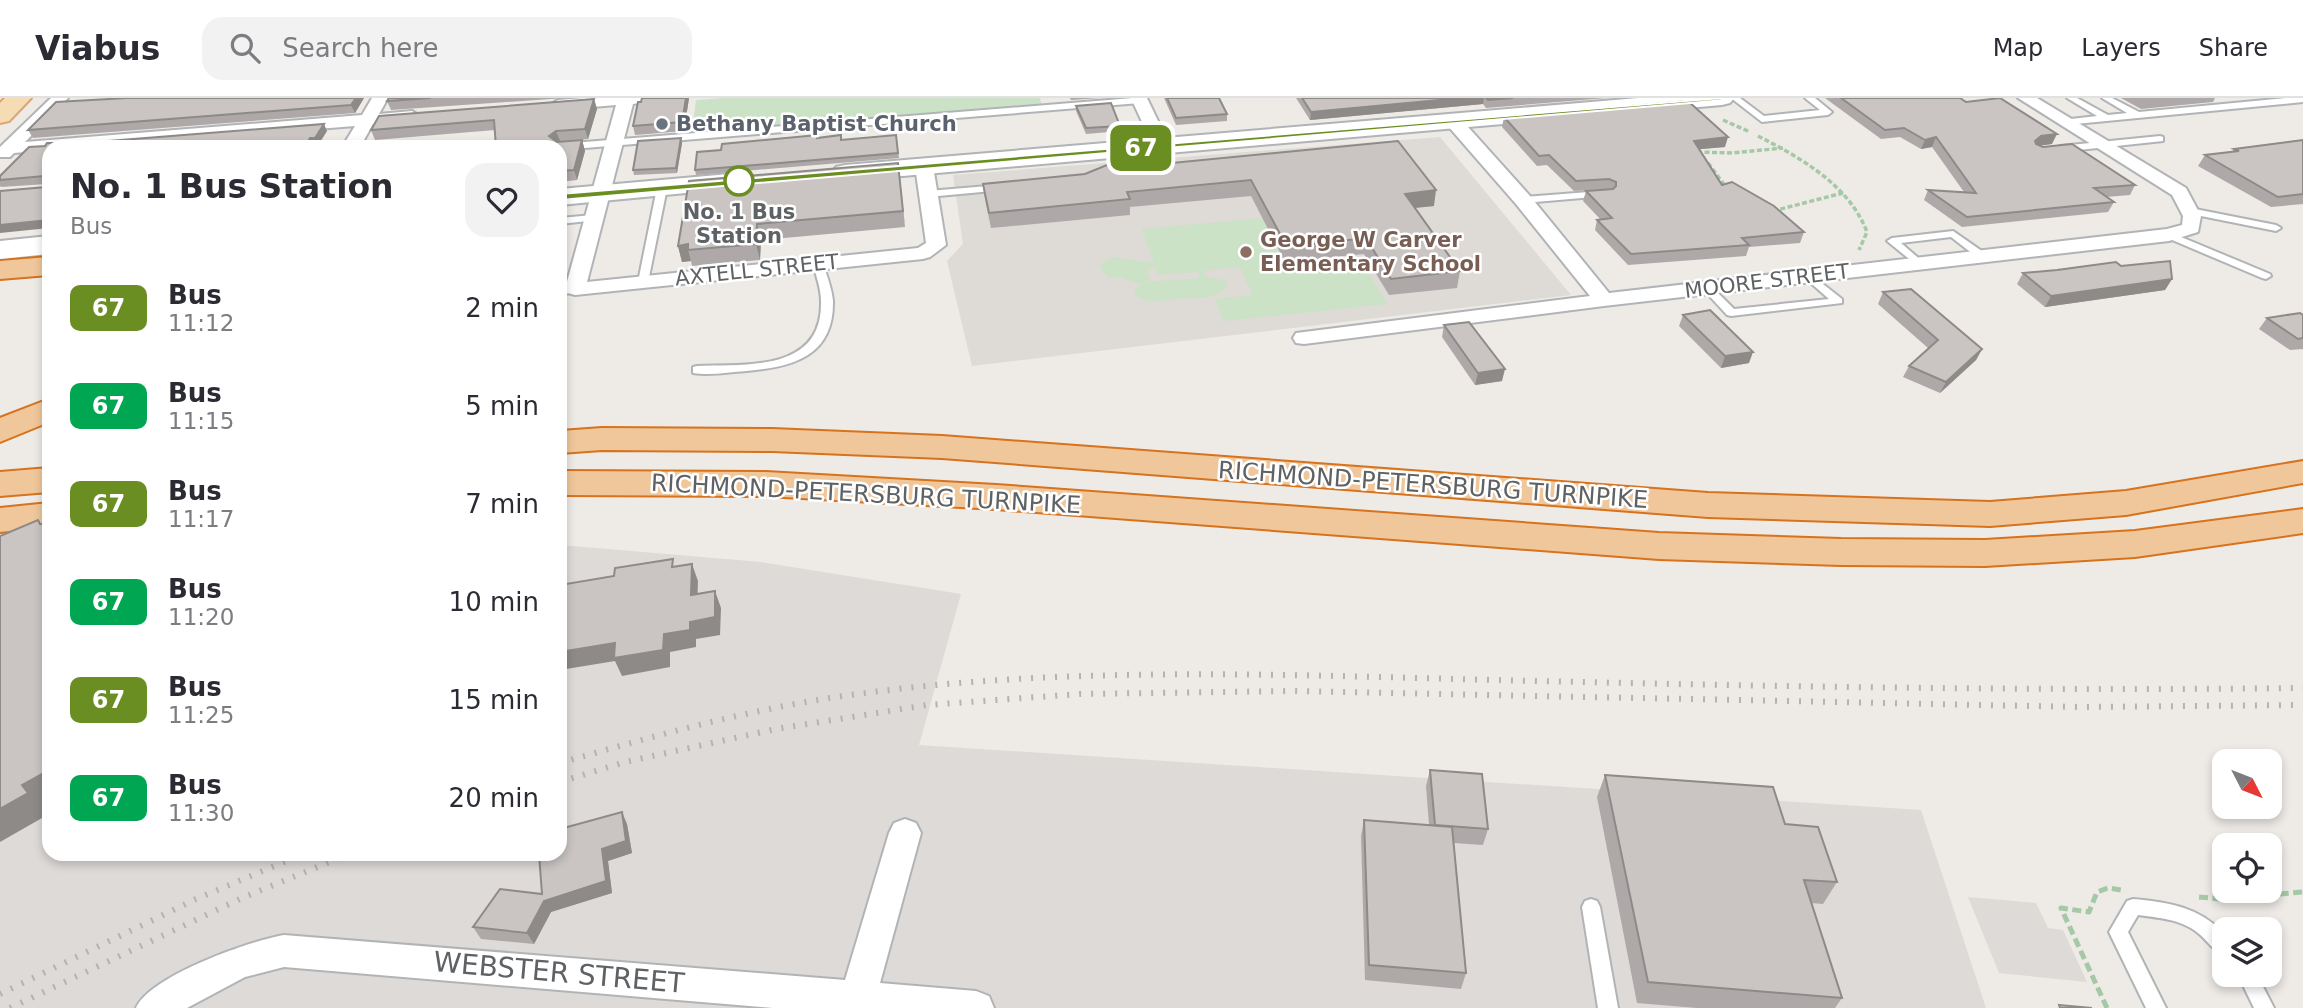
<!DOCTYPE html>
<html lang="en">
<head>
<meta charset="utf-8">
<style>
  body { margin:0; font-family:"DejaVu Sans",sans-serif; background:#f2f2f3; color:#2b2b33; height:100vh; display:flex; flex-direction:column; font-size:26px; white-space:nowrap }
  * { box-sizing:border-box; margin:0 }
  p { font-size:23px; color:#7c7c81 }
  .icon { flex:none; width:38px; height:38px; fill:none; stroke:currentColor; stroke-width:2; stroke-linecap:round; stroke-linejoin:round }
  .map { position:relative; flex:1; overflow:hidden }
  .sheet { position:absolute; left:42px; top:42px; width:525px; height:721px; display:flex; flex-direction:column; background:#fff; border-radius:21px; box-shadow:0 4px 10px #0003 }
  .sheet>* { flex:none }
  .badge { padding:0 14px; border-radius:10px; font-size:24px; line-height:46px }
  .needle { width:46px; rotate:132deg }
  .buttons { position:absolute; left:2212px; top:651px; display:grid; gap:14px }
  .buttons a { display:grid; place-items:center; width:70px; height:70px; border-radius:14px; background:#fff; box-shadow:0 4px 10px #0003; font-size:35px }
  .map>.badge { position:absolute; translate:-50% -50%; box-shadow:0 0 0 4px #fff }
  .round { display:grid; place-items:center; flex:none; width:74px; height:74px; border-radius:21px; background:#f2f2f3 }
  .head { display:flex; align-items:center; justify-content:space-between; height:119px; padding:0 28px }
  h1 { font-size:33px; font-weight:700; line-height:52px }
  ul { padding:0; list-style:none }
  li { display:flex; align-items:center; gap:21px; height:98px; padding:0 28px }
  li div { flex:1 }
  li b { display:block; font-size:26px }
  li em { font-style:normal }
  li .badge { min-width:77px; font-weight:700; text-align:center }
  header { display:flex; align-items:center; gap:42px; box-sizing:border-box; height:98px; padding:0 35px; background:#fff; border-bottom:2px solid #e1e1e2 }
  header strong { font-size:33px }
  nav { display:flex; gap:38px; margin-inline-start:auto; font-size:24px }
  .search { width:490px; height:63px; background:#f2f2f3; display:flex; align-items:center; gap:18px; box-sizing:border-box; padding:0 24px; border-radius:21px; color:#7c7c81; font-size:26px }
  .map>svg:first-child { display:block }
</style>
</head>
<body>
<header>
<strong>Viabus</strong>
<div class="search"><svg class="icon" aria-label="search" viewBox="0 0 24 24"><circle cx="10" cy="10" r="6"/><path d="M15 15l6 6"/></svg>Search here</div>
<nav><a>Map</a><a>Layers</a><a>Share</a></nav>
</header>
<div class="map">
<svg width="2303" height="910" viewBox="0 0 2303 910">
  <rect width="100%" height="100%" fill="#eeeae6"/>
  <g fill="#dddad8">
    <path d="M49,442v314h511v-309l201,17 200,32 -42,151 1002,65 65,198h-1986v-462z"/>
    <path d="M1968,799l68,6 12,25 15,2 24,52 -88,-9z"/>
  </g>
  <path fill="#dedad5" d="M1440,39l131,158 -599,71 -25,-105 16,-17 -10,-69z"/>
  <g fill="#cce2c6">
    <path d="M725,0h315l2,9 -350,26 4,-33z"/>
    <path d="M1262,120l26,53 75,-8 24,41 -164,17 -8,-22 37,-4 -12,-28 -37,4 3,6 18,3 4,5c-11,17 -35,12 -52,14 -15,1 -30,7 -42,-6l3,-6 11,-5 52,-4 -2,-6 -40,3 -3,-8 -8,3 4,10 -12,4 -19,-7 -11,1 -10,-12 11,-9 44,6 -12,-34z"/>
  </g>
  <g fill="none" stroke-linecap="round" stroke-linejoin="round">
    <defs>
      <g id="lane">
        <path d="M1133,0l11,2 -4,3 -580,47v-3h-5l5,-3z"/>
        <path d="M1731,0h9l24,18 56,-6 -15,-12h10l17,14 -4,3 -66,7z"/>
        <path d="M2067,0h10l31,17 19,-2 -25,-15h10l27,14 147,-14h17v4l-238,23 -3,-1v-4l35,-4z"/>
        <path d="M2160,38l3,1v4l-103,11 -5,-3 5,-3z"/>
        <path d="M662,87l5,3 -19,94 -5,3 -5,-3 19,-94z"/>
        <path d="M1000,87l5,3 -2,2 -75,7 -5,-3 5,-3z"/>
        <path d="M1602,93l5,3 -2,2 -82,7 -5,-3 5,-3z"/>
        <path d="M2190,110l86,17 5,3 -5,3 -90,-18v-4z"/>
        <path d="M593,117l5,3 -1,2 -37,4v-6z"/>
        <path d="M1953,133l33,23v4h-8l-27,-21 -50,6 22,19v4l-4,1 -32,-26 5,-3z"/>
        <path d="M2169,134l101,42 1,2 -5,3 -4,-1 -97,-41v-4z"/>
        <path d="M818,163l5,3c4,12 9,25 10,37 1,55 -40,66 -86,70 -17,1 -37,5 -54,2v-6l4,-1c50,-2 126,6 124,-65 0,-13 -5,-25 -8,-37z"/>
        <path d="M1809,175l33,26v4l-111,13 -4,-1 -25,-27 5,-3 4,1 23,23 95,-10 -24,-21 -1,-2z"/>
        <path d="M575,188l5,3 -1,2 -19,4v-6z"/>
        <path d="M1591,801l6,2 3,6 18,101h-20l-16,-101 3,-6z"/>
        <path d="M2133,801c34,3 67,8 91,35v21c-11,-4 -17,-15 -26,-22 -17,-14 -39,-15 -60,-18l-10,17 38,76h-20l-37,-76 18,-31z"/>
        <path d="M2238,877h19l17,33h-20z"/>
      </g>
      <g id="street">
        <path d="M51,0h17l-43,44 337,-27 10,-17h16l-9,16 33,-3 8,5 -8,5 -39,3 -13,23h-18l13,-21 -268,21h-38v3l-35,3 -4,4h-10v-10z"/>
        <path d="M584,0h70l-2,3 -19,3 -46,178 331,-34 8,-5 -11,-77 9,-5 9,5 13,79 -16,12 -7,2 -348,36 -7,-2 -3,-4 51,-184 -58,5 -8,-5 8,-5z"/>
        <path d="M1131,0h16l23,48 -3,4h-12z"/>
        <path d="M2018,0h19l149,90 15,28 -3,16 -29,9 -565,65 -300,38 -8,-1 -3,-5 3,-5 8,-1 286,-36 -74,-92 -68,-78 -2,-4 8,-5 6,1 70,78 79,97 558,-64 15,-4 1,-9 -11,-21z"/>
        <path d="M905,721l11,4 5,10 -41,150 96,8 13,5 5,12h-221l-489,-41 -39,10 -58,31h-51c14,-32 113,-67 148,-73l561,45 44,-147 5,-10z"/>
      </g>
      <g id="secondary">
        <path d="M1638,0h96l-4,5 -8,2 -877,76 -9,-2 -4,-6 4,-6 9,-2z"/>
        <path d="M740,75l9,2 4,6 -4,6 -189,18v-16z"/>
        <path d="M49,138v18l-49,5v-18z"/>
      </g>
      <path id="primary" d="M5,0h26l-22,23 -9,2v-20z"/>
      <g id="highway">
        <path d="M49,159v18l-49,4v-18z"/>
        <path d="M49,301v23l-49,20v-24z"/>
        <path d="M602,330l170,1 170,7 766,57 282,9 136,-11 177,-30v22l-177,32 -136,11 -282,-9 -766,-59 -170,-7 -170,-1 -42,3v-22z"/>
        <path d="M49,370v24l-49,4v-24z"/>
        <path d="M560,373l206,1 230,13 663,48 182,6 144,1 150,-9 168,-22v24l-168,24 -150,9 -144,-1 -182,-6 -663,-50 -230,-13 -206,-1z"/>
        <path d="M49,405v24l-49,5v-24z"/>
      </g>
    </defs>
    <use href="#lane" stroke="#b1b4b6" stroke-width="4"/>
    <use href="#street" stroke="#b1b4b6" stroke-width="4"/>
    <use href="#secondary" stroke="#b0b4b7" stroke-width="4"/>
    <use href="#primary" stroke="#e0a56d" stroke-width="4"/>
    <use href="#highway" stroke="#d7721d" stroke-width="4"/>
    <g stroke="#a5c9a6" stroke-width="3.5" stroke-dasharray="5 2.5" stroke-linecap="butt">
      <path d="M1723,22l27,12"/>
      <path d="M1758,38c43,22 91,49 109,96l-8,18"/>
      <path d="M1697,54l36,1 50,-5"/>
      <path d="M1708,65l18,24"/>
      <path d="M1773,113l70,-18"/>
    </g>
    <g stroke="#a5c9a6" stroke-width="5" stroke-dasharray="9 4.5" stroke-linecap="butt">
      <path d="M2199,799l21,2 83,-7"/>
      <path d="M2107,910l-46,-100 28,4 8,-20 11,-4 13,2"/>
    </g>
    <use href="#lane" fill="#fff" fill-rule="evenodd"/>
    <use href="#street" fill="#fff" fill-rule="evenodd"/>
    <use href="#secondary" fill="#fff" fill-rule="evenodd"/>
    <use href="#primary" fill="#f5dcb4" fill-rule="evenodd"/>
    <use href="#highway" fill="#f0c79b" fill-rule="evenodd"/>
    <g stroke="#b2b3b3" stroke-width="6" stroke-dasharray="2 10" stroke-linecap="butt">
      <path d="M560,665c93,-27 187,-53 283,-67 230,-33 463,-20 694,-15 255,6 511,10 766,7"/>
      <path d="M560,684l65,-20 151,-33 151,-24 153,-11 212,-3 791,16 220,-2"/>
      <path d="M0,896l196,-95 107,-45"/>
      <path d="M10,910l232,-110 107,-44"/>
    </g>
  </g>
  <g fill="#aea9a8">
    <path d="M364,0l-9,15 -322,25 -5,-8z"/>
    <path d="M389,0h176l-174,12 -4,-9z"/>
    <path d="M642,0h47l-5,33 -49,4 -2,-9z"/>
    <path d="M1070,0h30l-29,2z"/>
    <path d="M1164,0h55l8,16v7l-51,4z"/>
    <path d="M1296,0h310l-120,10 -3,-4 -173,16z"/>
    <path d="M1825,0h135l92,46 -12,1 95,40 -5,10 -24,2 8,5 -6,10 -146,15 -38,-27 4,-10 36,2 -32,-45 -11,2 -21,-12 -19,2z"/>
    <path d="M2121,0h94l-2,4 -72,7z"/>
    <path d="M594,1l3,10 -9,30 -29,3 23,-2 3,11 -8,29 -17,2v-35l-65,-17 -120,10 -4,-10z"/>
    <path d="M1076,8l44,20 1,5 -35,3 -10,-23z"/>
    <path d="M1504,19l221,30 -26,2 23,36 82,47 -4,11 -51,4 -3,9 -118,9 -33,-35 2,-10h4l-18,-19 3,-10 22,-2 -34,2 -27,-26 -10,1 -35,-39z"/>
    <path d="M327,33l-9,14 -272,42 1,-3 -46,3 -1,-1v-10l45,-30 38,-3z"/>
    <path d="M896,37l3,23 -203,17 -1,-5 26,-20 97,-12 23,2z"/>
    <path d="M1398,43l36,65 -19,2 45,63 -3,17 -68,7 -25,-41 -79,8 -34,-66 -121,11v8l-139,13 -6,-29 -2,-15 102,-10 46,-7z"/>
    <path d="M2303,43v63l-32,3 -73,-41 7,-11 27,-3 2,-3z"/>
    <path d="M682,45l-5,30 -43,2 -1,-5z"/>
    <path d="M898,65l7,64 -144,13 -1,20 -68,6 -1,-5 -9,1 -4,-16z"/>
    <path d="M2121,168l51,13 -7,11 -120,17 -28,-23 6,-11z"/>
    <path d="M1883,194l99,57 -6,11 -36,33 -37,-16 6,-11 19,-18 -50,-44z"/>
    <path d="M1683,217l66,48 -28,5 -42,-42z"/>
    <path d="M2303,217v34l-13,1 -31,-21 8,-11z"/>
    <path d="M1444,227l58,56 -27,4 -33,-48z"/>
    <path d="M1430,672l58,59 -5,16 -29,-2 12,130 -5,16 -96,-9 -4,-144 3,-16 65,5 -3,-39z"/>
    <path d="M1605,677l180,49 52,58 -14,22 -12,-1 31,95 -7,10h-138l-60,-5 -40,-206z"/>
    <path d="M627,726l5,29 -24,8 4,32 -61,19 -17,32 -53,-5 -8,-12 69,-33z"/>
  </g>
  <g fill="#8d8a88">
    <path d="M356,0h8l-9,15 -4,-8z"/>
    <path d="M686,0h3l-5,33 -2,-9z"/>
    <path d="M1461,0h23l-1,6 -173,16 1,-8z"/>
    <path d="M594,1l3,10 -9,30 -3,-10z"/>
    <path d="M324,26l3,7 -9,14h-4l-1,2h-8l5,-9z"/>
    <path d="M556,33l4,10 -8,6 -3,-11z"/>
    <path d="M2057,36l-5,10 -15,2 -2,-5 6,-5z"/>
    <path d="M1728,39l-3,10 -34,3 3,-9z"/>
    <path d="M1936,39l-4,10 -11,2 4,-9z"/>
    <path d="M681,40l1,5 -5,30 -1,-5z"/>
    <path d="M582,42l3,11 -8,29 -3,-10z"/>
    <path d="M898,65l2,15 5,49 -2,-16z"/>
    <path d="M1436,92l-2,16 -32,3 3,-15z"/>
    <path d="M49,122v8l-49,5v-8z"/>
    <path d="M757,126l4,16 -1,20 -4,-16z"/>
    <path d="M688,146v6l3,11 -9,1 -4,-16z"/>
    <path d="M2172,181l-7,11 -120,17 6,-11z"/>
    <path d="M1982,251l-6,11 -36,33 6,-11z"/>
    <path d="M1753,254l-4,11 -28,5 4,-12z"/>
    <path d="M1505,271l-3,12 -27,4 3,-12z"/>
    <path d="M692,466l6,17 -1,31 -6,-17z"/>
    <path d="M715,493l6,17 -1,27 -24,4v8l-26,5v15l-48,9 -7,-15 -55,9v-18l104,-18 26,-12z"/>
    <path d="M49,672v32l-6,4 6,8 -49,28v-33l22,-24z"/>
    <path d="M622,714l5,12 5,29 -24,8 4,32 -61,19 -17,32 -7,-11 17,-32 58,-52z"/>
  </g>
  <g fill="#cac5c3" stroke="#8d8a88" stroke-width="2">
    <path d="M127,0h229l-5,7 -323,25 28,-28z"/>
    <path d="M389,0h42l-44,3z"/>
    <path d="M642,0h44l-4,24 -49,4 5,-24h3z"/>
    <path d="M1167,0h52l8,16 -51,4z"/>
    <path d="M1302,0h159l-150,14z"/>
    <path d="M1486,0h27l-25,2z"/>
    <path d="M1841,0h119l6,4 34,-4 57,36 -16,2 -6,5 1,3 7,3 29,-3 63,41 -41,3 20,14 -147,15 -39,-27 48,3 -40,-56 -11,3 -21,-12 -19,2z"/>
    <path d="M594,1l-9,30 -29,2 -7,5 8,6 25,-2 -8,30 -14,1v-24h-64l-2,-27 -123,10 8,-14z"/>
    <path d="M1688,3l40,36 -34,4 28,44 10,-3 42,24 30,26 -62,6 7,7 -118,9 -34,-34 15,-2 -26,-27 27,-2 3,-3v-4l-7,-3 -33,2 -27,-26 -10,1 -35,-39z"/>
    <path d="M1111,5l9,23 -34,2 -10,-22z"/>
    <path d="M324,26l-9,14h-5l-5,9h-256v73l-49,5v-34l46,-4 1,-8 -3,-3 -44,4v-4l29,-29 16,-1 2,-3h36z"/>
    <path d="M817,37v3l24,-3v5l55,-5 2,18 -203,17 2,-18 24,-2 1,-6z"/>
    <path d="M681,40l-5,30 -43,2 5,-29z"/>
    <path d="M2303,42v54l-25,3 -73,-42 34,-4 -5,-2z"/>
    <path d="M1398,43l38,49 -31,4 55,77 -69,8 -25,-41 -79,9 -36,-67 -124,12 3,7 -141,14 -6,-29 102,-10 22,-9 22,-2 2,4z"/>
    <path d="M898,65l5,48 -146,13 -1,20 -68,6v-6l-10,2 11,-65z"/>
    <path d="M2170,163l2,18 -121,17 -28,-23 34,-3 59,-8 5,4z"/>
    <path d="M1911,191l71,60 -36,33 -37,-16 29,-26 -55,-48z"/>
    <path d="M1710,212l43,42 -28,4 -42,-41z"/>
    <path d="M2300,215l3,2v23l-5,1 -31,-21z"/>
    <path d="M1469,224l36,47 -27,4 -34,-48z"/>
    <path d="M38,422l2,4h9v246l-27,15 6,8 -28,16v-273z"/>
    <path d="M673,461l-1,8 20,-3 -1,31 24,-4v26l-25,5v8l-26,4 -1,16 -49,8 1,-15 -55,9v-67l54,-9 1,-8z"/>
    <path d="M1430,672l52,4 6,55 -53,-4z"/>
    <path d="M1605,677l168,12 12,37 33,3 19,55 -33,-2 38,118 -194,-16z"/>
    <path d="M622,714l4,29 -24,8 4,32 -62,20 -17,32 -54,-6 27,-38 42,5 -3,-40h21v-25z"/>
    <path d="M1364,722l88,7 14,146 -97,-8z"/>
    <path d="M2059,907l33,3h-32z"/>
  </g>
  <path fill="#6b8e23" stroke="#fff" stroke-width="2" d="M1722,0l3,2 -1165,100 -5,-3 5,-3z"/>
  <circle fill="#6b7280" stroke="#fff" stroke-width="2.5" cx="662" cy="26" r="7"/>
  <circle fill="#fff" stroke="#6b8e23" stroke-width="3.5" cx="739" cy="83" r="14"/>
  <circle fill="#8d6e63" stroke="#fff" stroke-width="2.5" cx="1246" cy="154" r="7"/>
  <g text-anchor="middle" stroke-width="5" stroke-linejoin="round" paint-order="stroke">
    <g font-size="21" font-weight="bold" fill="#5b616d" stroke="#fff" text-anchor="start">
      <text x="676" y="33">Bethany Baptist Church</text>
    </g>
    <g font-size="21" font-weight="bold" fill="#5e6264" stroke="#fff">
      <text x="739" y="121">No. 1 Bus<tspan x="739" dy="24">Station</tspan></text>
    </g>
    <g font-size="21" font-weight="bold" fill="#785e54" stroke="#fff" text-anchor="start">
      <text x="1260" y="149">George W Carver<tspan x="1260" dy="24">Elementary School</tspan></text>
    </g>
    <g font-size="21" fill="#5e6264" stroke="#fff">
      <text transform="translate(757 172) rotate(-6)" y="7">AXTELL STREET</text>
      <text transform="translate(1767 183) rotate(-7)" y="7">MOORE STREET</text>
    </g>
    <g font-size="24" fill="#5e6264" stroke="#fff">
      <text transform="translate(1433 387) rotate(4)" y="8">RICHMOND-PETERSBURG TURNPIKE</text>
      <text transform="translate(866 396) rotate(3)" y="8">RICHMOND-PETERSBURG TURNPIKE</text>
    </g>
    <g font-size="28" fill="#5e6264" stroke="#fff">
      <text transform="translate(559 874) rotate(5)" y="10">WEBSTER STREET</text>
    </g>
  </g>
</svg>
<div class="buttons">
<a><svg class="needle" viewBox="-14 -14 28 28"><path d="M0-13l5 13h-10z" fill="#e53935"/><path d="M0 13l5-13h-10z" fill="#7c7c81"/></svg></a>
<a><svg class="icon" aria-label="locate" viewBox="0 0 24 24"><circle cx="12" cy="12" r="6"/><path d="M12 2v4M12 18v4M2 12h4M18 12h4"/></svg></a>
<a><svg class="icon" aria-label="layers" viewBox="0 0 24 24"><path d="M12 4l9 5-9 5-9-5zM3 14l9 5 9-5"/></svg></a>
</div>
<b class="badge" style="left:1141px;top:50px;background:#6b8e23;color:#fff">67</b>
<section class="sheet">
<div class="head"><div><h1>No. 1 Bus Station</h1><p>Bus</p></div><a class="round"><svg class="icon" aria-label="heart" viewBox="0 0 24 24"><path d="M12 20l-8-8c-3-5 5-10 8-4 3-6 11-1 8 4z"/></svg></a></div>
<ul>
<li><span class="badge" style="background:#6b8e23;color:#fff">67</span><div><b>Bus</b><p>11:12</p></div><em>2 min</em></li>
<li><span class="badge" style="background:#00a651;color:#fff">67</span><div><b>Bus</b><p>11:15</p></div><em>5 min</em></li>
<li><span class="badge" style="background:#6b8e23;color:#fff">67</span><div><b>Bus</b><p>11:17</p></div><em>7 min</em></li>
<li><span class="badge" style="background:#00a651;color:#fff">67</span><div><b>Bus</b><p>11:20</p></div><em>10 min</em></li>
<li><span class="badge" style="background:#6b8e23;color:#fff">67</span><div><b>Bus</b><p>11:25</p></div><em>15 min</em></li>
<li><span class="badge" style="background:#00a651;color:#fff">67</span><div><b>Bus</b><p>11:30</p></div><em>20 min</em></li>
</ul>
</section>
</div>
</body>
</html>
